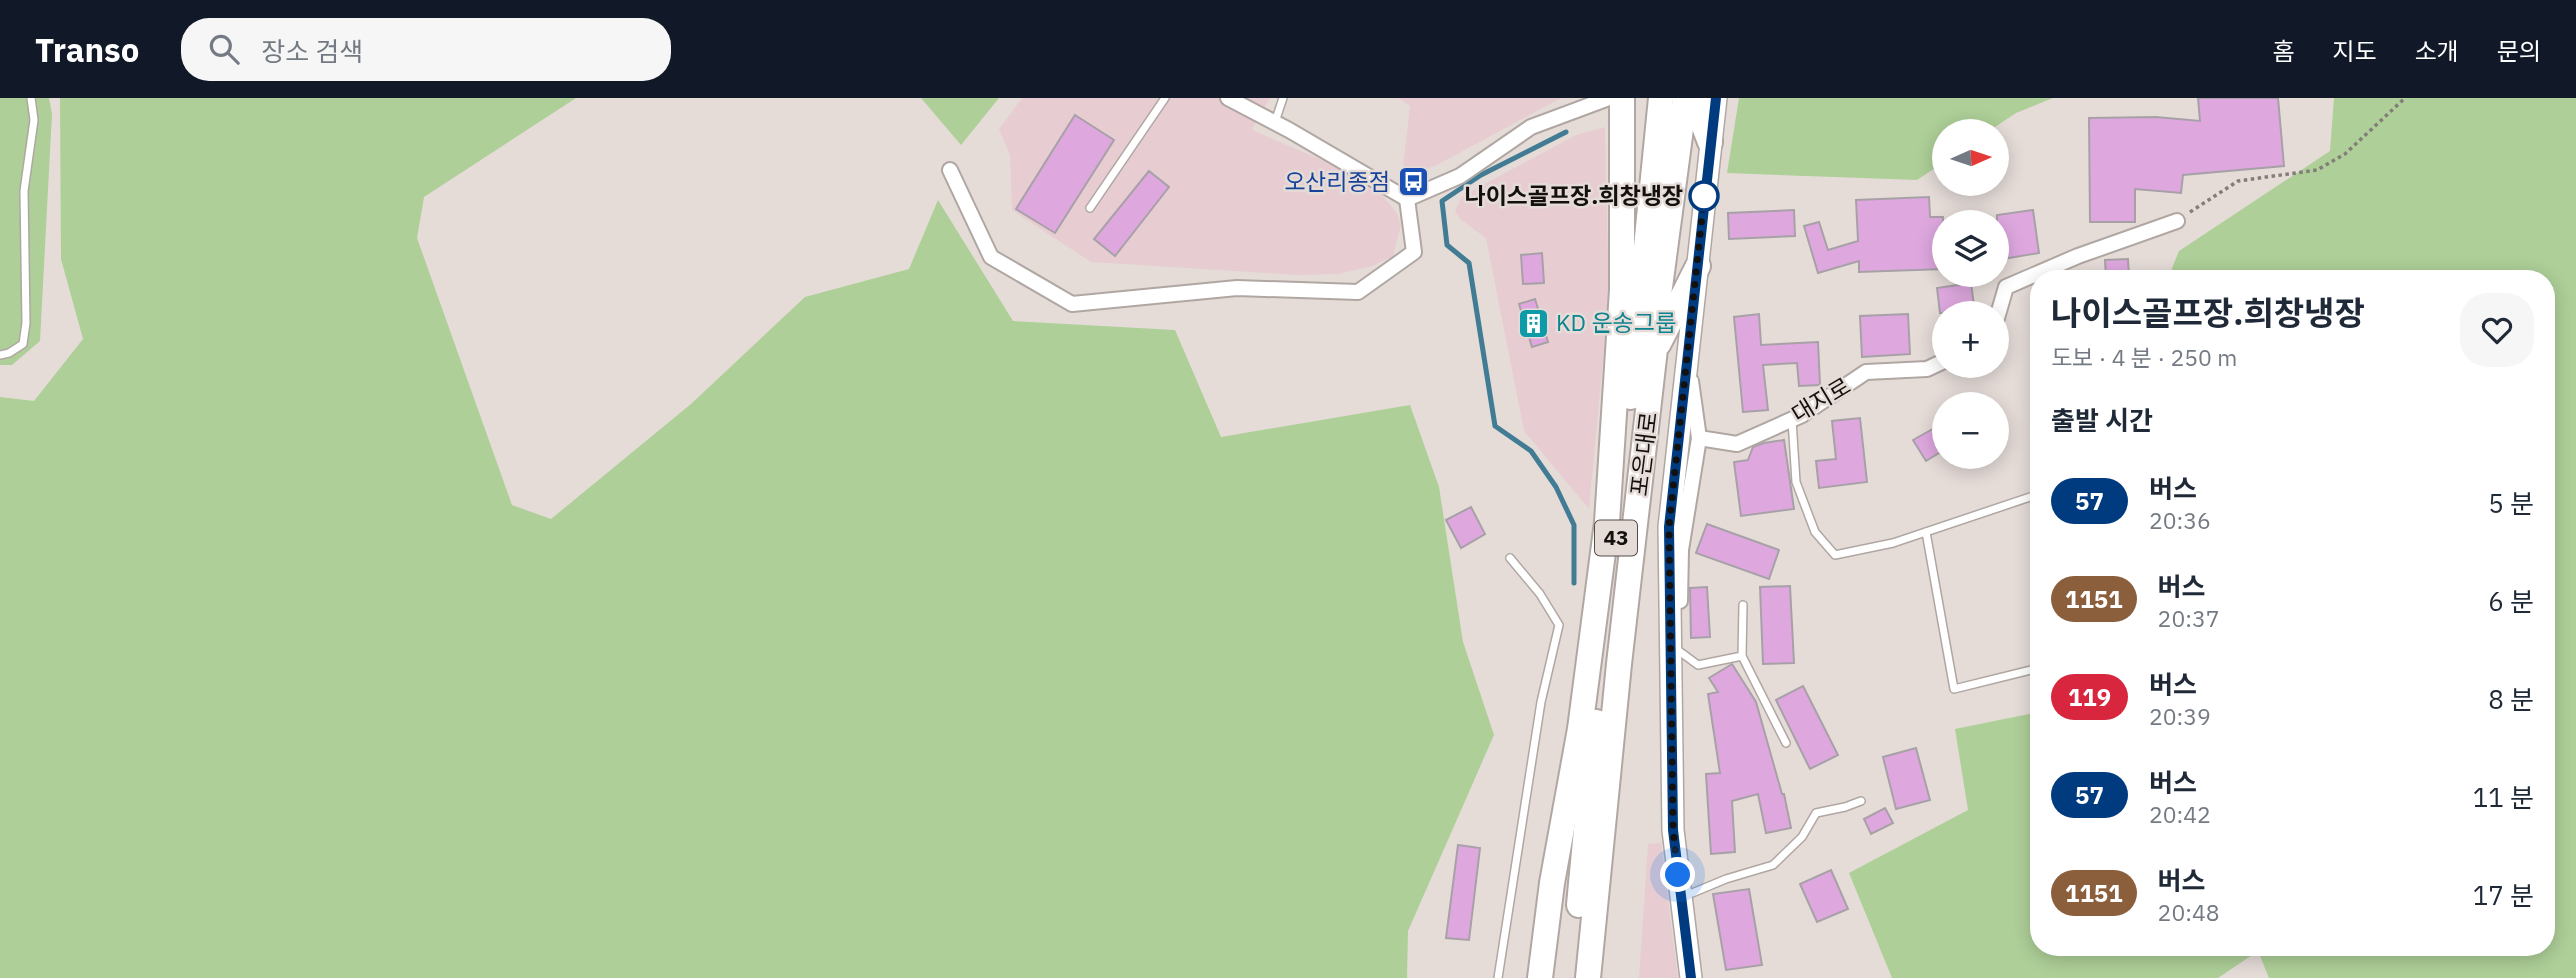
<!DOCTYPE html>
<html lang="ko">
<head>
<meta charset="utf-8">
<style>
  body { margin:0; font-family:"IBM Plex Sans","Noto Sans KR",sans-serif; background:#f6f6f7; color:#1f2937; height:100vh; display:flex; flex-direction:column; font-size:26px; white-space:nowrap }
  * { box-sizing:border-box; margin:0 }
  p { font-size:23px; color:#747a83 }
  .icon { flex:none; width:38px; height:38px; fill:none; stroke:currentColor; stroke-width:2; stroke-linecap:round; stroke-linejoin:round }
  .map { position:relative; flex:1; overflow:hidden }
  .sheet { position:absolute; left:2030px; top:172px; width:525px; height:686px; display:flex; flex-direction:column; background:#fff; border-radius:28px; box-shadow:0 4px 18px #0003 }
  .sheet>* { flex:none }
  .badge { padding:0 14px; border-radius:23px; font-size:24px; line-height:46px }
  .needle { width:46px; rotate:87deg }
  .controls { position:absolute; left:1932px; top:21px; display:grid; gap:14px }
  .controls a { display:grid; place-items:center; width:77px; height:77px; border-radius:50%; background:#fff; box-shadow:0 4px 18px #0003; font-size:35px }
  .you { position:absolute; width:35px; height:35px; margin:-18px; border:5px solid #fff; border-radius:50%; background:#1a73e8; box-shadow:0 0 0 10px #1a73e833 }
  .map>.badge { position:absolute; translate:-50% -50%; box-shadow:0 0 0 4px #fff }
  h2 { padding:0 21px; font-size:26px; line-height:63px }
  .round { display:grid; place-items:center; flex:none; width:74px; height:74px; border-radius:28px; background:#f6f6f7 }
  .summary { display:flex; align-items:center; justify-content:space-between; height:119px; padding:0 21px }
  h1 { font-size:33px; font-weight:700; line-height:52px }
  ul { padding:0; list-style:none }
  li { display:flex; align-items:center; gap:21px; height:98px; padding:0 21px }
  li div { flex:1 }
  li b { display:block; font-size:26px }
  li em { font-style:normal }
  li .badge { min-width:77px; font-weight:700; text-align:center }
  header { display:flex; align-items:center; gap:42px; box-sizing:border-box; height:98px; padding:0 35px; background:#111827; color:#fff }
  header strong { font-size:33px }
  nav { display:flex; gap:38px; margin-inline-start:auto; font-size:24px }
  .search { width:490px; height:63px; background:#f6f6f7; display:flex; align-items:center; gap:18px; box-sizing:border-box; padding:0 24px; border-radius:28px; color:#747a83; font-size:26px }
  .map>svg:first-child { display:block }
</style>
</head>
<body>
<header>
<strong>Transo</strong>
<div class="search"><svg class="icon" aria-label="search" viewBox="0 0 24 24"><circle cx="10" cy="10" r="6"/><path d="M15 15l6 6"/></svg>장소 검색</div>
<nav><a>홈</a><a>지도</a><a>소개</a><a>문의</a></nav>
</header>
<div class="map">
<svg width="2576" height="880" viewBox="0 0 2576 880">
  <rect width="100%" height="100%" fill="#e5dcd8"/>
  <g fill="#e7cdd1">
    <path d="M1022,0h248l-18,32 110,47 20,18 15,18 4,12 -8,31 -21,10 -33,8 -43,1 -205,-13 -79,-52 -2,-55 -11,-26z"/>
    <path d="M1398,0h163l-124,67 -18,7 -16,-6 7,-60z"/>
    <path d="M1605,29l4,169 -20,213 -65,-78 -38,-193 -25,-18 -6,-9 7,-15 114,-61z"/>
    <path d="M1661,745l17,135h-39l9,-134z"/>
  </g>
  <g fill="#aecf98">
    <path d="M0,0h49l3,16 -12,227 -28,24h-12z"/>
    <path d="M60,0h516l-152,99 -7,41 95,267 39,14 140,-115 114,-107 104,-28 29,-69 75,121 162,9 46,107 189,-32 29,82 24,155 31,93 -86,196 -1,47h-1407v-581l34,4 49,-62 -22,-80z"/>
    <path d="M921,0h78l-38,47z"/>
    <path d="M1739,0h314l-37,15 -27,18h-45v31l-27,18 -190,-7z"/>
    <path d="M2334,0h242v880h-307l-11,-27 -40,27h-326l-43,-105 119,-63 -13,-81 84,-17v235h507v-669h-378l11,-27 151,-100z"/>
  </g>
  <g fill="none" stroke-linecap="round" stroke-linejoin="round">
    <path stroke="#427c94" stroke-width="5" d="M1566,34l-85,43 -39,26 5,44 22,18 26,163 36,25 25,36 18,38v58"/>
  </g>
  <g fill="#dea8df" stroke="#a7a1a7" stroke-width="2">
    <path d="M2198,0h80l6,68 -101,9 -2,18 -46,-4v33h-45l-1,-104 67,-1 44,4z"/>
    <path d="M1075,17l39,25 -59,93 -39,-24z"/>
    <path d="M1149,73l20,16 -54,69 -21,-17z"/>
    <path d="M1929,99l1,20h13l1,52 -85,3v-11l-41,12 -14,-47 15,-4 9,28 30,-9 -2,-41z"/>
    <path d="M1794,112l1,26 -66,3 -1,-26z"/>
    <path d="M2033,112l6,43 -42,7v-45z"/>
    <path d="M1542,155l2,30 -21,1 -2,-29z"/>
    <path d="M2128,161l1,19h-23l-1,-18z"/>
    <path d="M1971,185l4,30h-35l-3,-25z"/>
    <path d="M1535,201l13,43 -16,5 -13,-43z"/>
    <path d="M1759,216l2,31 57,-3 2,43 -21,1 -2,-23 -34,2 5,45 -25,2 -9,-95z"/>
    <path d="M1908,216l2,40 -48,3 -2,-41z"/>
    <path d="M1860,320l7,64 -48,6 -3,-27 20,-2 -4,-38z"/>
    <path d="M1938,328l6,10v14l-18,11 -13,-21z"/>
    <path d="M1784,342l10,69 -53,7 -7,-54 14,-2 5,-13 11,-4z"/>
    <path d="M1471,409l14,27 -24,14 -15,-28z"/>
    <path d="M1707,426l72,26 -10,29 -73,-26z"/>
    <path d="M1790,488l4,77 -31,1 -3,-77z"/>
    <path d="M1707,489l3,50 -19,1 -1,-50z"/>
    <path d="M1732,566l24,38 26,92h2l7,34 -25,5 -8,-39 -26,7 3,51 -24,2 -5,-80 14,-1 -12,-79 10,-2 -9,-14z"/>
    <path d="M1803,588l35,69 -28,14 -34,-69z"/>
    <path d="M1916,650l14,52 -34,9 -13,-52z"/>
    <path d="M1885,710l8,15 -22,11 -7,-15z"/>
    <path d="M1458,747l22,3 -11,92 -23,-2z"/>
    <path d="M1831,772l17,39 -31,13 -17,-38z"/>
    <path d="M1749,791l13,76 -36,5 -13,-76z"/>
  </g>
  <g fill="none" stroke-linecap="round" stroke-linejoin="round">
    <defs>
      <g id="service">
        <path d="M1275,24l8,-24"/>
        <path d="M1090,110l75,-110"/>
        <path d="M0,257l9,-2 14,-9 3,-21 -2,-132 10,-71 -3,-22"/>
        <path d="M1792,322l4,62 19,50 20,23 58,-12 146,-49"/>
        <path d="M1926,434l28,157 85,-21"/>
        <path d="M1679,553l19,14 44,-9 1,-51"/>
        <path d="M1742,558l44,87"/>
        <path d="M1685,798l41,-17 47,-14 29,-28 14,-24 29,-6 16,-6"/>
        <path d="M1498,880l43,-276 18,-77 -19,-31 -30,-36"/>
      </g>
      <g id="minor">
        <path d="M1228,0l61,32 118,69"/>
        <path d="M950,72l41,87 81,47 165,-16 121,4 56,-40 -7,-53 53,-23 71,-49 78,-29"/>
        <path d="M1997,220l9,-31 72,-31 99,-35"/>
        <path d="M1699,340l38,6 65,-29 64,-43 61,-3 17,-8"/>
        <path d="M1680,503l1,-51 18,-112 -8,-57"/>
      </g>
      <path id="secondary" d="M1691,880l-18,-148 -4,-303 47,-429"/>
      <g id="trunk">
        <path d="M1693,0l17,44"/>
        <path d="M1659,245l39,-77"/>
        <path d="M1631,299l30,-299"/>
        <path d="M1579,807l17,-183"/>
        <path d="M1540,880l12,-95 28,-154 27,-207 15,-232v-192"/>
        <path d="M1588,880l31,-314 36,-315 2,-39 28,-212"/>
      </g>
    </defs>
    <use href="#service" stroke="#b0a7a3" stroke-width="10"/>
    <use href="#minor" stroke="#b0a7a3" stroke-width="18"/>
    <use href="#secondary" stroke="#b0a7a3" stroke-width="24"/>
    <use href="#trunk" stroke="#b0a7a3" stroke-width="28"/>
    <path stroke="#837d7a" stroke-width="3.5" stroke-dasharray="3.5 3.5" stroke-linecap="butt" d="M2190,114l48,-31 79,-11 28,-16 60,-56"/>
    <use href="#service" stroke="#fff" stroke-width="7"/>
    <use href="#minor" stroke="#fff" stroke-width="14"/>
    <use href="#secondary" stroke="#fff" stroke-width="21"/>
    <use href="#trunk" stroke="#fff" stroke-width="24"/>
  </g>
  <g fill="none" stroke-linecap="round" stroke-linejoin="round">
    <defs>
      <path id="line" d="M1691,880l-18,-148 -4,-303 47,-429"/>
    </defs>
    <use href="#line" stroke="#fff" stroke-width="16"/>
    <use href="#line" stroke="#003b80" stroke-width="10"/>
    <path stroke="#13100e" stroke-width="7" stroke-dasharray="0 12.6" d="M1678,777l-5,-45 -4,-303 36,-339 -1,8"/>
  </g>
  <defs>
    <symbol id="bus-square" viewBox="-11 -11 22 22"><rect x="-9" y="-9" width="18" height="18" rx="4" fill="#1a4fb4" stroke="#e5dcd8"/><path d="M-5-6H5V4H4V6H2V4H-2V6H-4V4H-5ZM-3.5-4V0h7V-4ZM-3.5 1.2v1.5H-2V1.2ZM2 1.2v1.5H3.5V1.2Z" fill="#fff"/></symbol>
    <symbol id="building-square" viewBox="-11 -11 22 22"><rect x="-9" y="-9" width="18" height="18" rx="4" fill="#0f9aa8" stroke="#e5dcd8"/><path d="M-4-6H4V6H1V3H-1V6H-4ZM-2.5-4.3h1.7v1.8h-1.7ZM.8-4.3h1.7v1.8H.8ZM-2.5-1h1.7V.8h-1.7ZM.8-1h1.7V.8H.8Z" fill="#fff"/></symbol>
  </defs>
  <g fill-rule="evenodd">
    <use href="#bus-square" x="1396" y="66" width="35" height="35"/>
    <use href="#building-square" x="1516" y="208" width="35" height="35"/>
  </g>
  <circle fill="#fff" stroke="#003b80" stroke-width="3.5" cx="1704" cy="98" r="14"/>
  <g text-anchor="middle" stroke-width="5" stroke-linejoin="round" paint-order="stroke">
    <rect fill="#e5dcd8" stroke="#524d4b" stroke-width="2" x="1595" y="422.5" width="42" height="35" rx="5"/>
    <g font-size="21" font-weight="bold" fill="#13100e">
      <text x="1616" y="447">43</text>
    </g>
    <g font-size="23" fill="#164399" stroke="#e5dcd8" text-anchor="end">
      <text x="1390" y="92">오산리종점</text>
    </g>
    <g font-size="23" font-weight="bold" fill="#13100e" stroke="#e5dcd8" text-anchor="end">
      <text x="1683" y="106">나이스골프장.희창냉장</text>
    </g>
    <g font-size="23" fill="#0d838f" stroke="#e5dcd8" text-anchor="start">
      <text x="1556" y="233">KD 운송그룹</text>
    </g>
    <g font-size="23" fill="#13100e" stroke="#e5dcd8">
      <text transform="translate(1821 302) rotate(-31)" y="8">대지로</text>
      <text transform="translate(1644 356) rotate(-83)" y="8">포은대로</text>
    </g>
  </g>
</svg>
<div class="controls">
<a><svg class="needle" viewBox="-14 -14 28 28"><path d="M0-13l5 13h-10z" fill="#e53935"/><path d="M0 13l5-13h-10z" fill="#747a83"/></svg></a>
<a><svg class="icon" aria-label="layers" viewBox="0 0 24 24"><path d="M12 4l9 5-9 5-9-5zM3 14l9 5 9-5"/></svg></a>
<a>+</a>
<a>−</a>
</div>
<div class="you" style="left:1678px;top:777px"></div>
<section class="sheet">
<div class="summary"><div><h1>나이스골프장.희창냉장</h1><p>도보 · 4 분 · 250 m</p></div><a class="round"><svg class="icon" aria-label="heart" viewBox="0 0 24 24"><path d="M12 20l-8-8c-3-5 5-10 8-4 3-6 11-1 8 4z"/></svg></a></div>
<h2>출발 시간</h2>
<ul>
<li><span class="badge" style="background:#003b80;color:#fff">57</span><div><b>버스</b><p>20:36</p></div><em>5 분</em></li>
<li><span class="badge" style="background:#8b5e3c;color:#fff">1151</span><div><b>버스</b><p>20:37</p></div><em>6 분</em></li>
<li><span class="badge" style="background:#d7263d;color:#fff">119</span><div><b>버스</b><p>20:39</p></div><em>8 분</em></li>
<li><span class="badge" style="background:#003b80;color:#fff">57</span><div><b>버스</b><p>20:42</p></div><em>11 분</em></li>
<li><span class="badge" style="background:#8b5e3c;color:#fff">1151</span><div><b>버스</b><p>20:48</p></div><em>17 분</em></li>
</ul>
</section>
</div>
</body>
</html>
